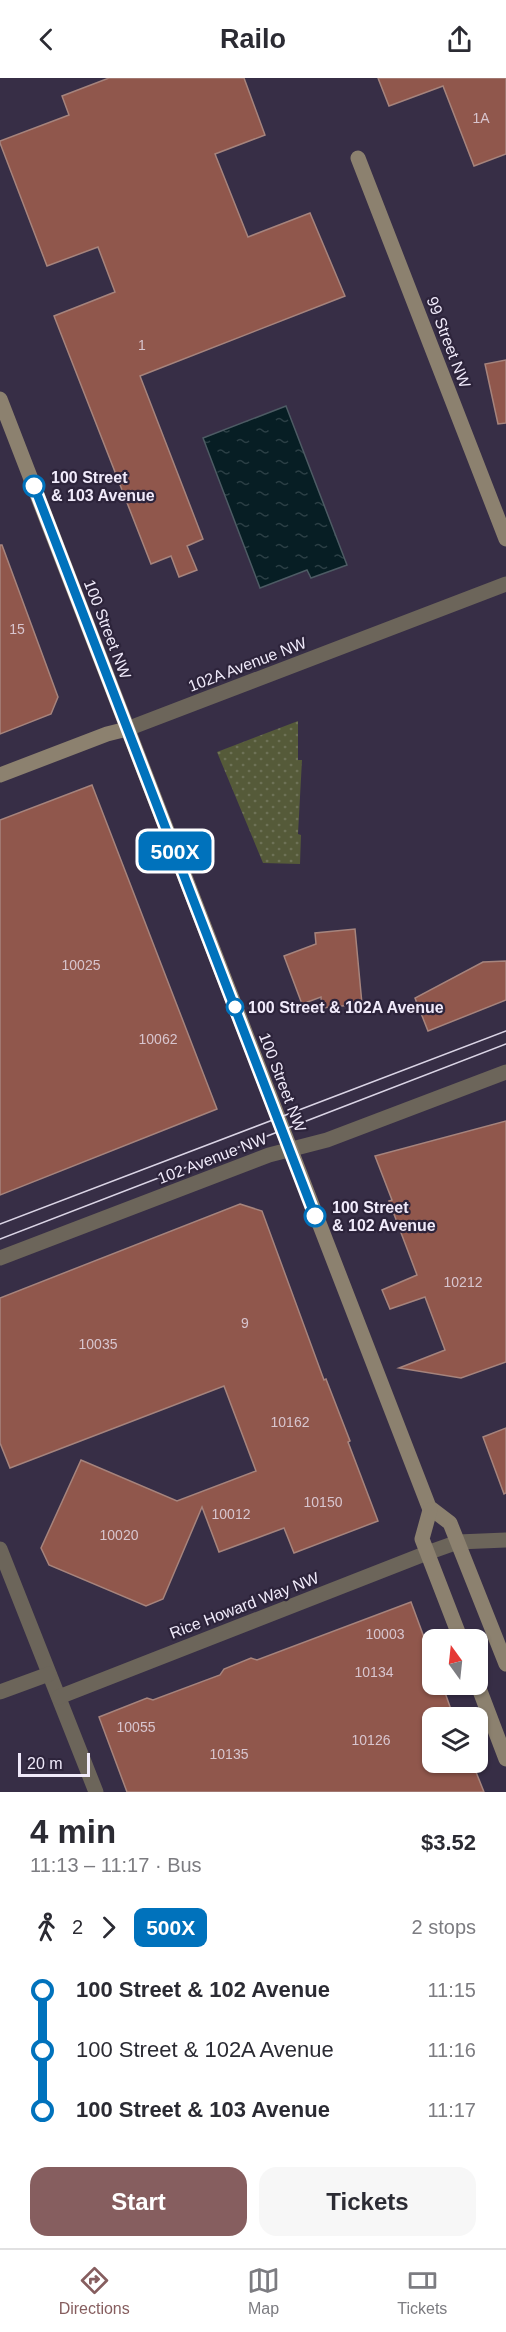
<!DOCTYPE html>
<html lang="en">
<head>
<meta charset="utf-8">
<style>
  body { margin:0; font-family:Helvetica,sans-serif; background:#f7f7f7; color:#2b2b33; height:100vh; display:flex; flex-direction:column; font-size:22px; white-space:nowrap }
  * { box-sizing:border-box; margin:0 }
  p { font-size:20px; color:#7c7c81 }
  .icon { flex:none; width:33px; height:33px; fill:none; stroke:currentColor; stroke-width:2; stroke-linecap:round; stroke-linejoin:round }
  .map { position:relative; height:1714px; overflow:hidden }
  .details { display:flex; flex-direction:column; background:#fff; flex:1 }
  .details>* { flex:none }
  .badge { padding:0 12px; border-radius:9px; font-size:21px; line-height:39px }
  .needle { width:39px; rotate:345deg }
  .controls { position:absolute; left:422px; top:1551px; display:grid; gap:12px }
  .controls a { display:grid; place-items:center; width:66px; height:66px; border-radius:12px; background:#fff; box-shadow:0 2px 4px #0004; font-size:30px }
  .scale { position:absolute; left:18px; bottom:15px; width:72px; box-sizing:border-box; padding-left:6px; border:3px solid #f0eafa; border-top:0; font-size:16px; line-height:21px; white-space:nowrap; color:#f0eafa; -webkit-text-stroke:4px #2d243b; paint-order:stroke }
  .map>.badge { position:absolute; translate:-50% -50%; box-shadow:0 0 0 3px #fff }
  .legs { display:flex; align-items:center; gap:9px; height:66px; padding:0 30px; font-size:20px }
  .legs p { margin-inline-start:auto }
  .head { display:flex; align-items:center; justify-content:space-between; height:102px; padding:0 30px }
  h1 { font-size:33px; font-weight:600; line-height:45px }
  .cta { display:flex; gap:12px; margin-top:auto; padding:12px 30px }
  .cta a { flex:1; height:69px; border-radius:18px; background:#865e5f; color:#fff; font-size:24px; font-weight:600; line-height:69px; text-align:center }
  .cta a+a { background:#f7f7f7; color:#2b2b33 }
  ul { padding:0 30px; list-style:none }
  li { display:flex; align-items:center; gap:21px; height:60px; font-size:22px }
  li i { display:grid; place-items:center; width:9px; height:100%; margin:0 8px; background:currentColor }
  li i::after { content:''; width:15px; height:15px; margin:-8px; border:4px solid; border-radius:50%; background:#fff }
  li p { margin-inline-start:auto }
  li:first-child i { background:linear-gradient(#0000 50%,currentColor 0) }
  li:last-child i { background:linear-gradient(currentColor 50%,#0000 0) }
  header { display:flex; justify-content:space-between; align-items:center; height:78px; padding:0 30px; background:#fff; font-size:27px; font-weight:600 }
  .tab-bar { display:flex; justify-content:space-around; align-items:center; height:84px; border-top:2px solid #e1e1e2; background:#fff; font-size:16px; color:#7c7c81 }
  .tab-bar a { display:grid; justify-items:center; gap:3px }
  .tab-bar .selected { color:#865e5f }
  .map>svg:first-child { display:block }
</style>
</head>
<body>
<header><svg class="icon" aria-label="back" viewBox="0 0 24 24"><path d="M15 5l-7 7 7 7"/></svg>Railo<svg class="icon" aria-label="share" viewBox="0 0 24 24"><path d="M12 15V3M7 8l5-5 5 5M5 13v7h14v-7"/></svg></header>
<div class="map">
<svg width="506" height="1714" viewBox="0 0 506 1714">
  <defs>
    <pattern id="grass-dots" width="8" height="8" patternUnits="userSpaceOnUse" patternTransform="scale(1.5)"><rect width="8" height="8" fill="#555a39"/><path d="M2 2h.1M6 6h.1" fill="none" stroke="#6e7257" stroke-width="1.8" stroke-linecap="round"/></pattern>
    <pattern id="water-ripples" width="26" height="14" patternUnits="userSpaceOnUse" patternTransform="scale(1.5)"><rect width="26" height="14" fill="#071e24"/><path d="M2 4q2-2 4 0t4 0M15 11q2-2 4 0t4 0" fill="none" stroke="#2b3f45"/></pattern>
  </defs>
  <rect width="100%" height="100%" fill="#372e46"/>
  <path fill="url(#grass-dots)" d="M298,643v39h4l-4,74 3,1 -1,29 -37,-1 -46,-111z"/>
  <path fill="url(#water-ripples)" stroke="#4d5b64" stroke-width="1.5" d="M286,328l61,159 -36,13 -4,-8 -47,18 -57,-150z"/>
  <g fill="#90574c" stroke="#a6847d" stroke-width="1.5">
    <path d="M109,0h135l21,57 -50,19 33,83 62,-24 35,83 -205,80 63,163 -16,7 10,24 -18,7 -8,-21 -20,8 -97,-248 61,-24 -17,-45 -51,19 -47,-123v-2l69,-26 -7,-19z"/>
    <path d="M378,0h128v76l-32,12 -31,-80 -54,20z"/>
    <path d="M506,282v63l-8,1 -13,-60z"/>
    <path d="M0,467h2l56,152 -7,17 -51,20z"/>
    <path d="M92,707l125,324 -217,86v-375z"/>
    <path d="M355,851l7,75 -40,4 -1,-11 -19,7 -18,-48 32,-12 -1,-11z"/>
    <path d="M506,883v39l-78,31 -13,-33 68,-36z"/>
    <path d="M506,1043v241l-45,16 -62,-10 46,-18 -20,-53 -35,12 -8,-19 35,-15 -28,-74 3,-1 -17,-44z"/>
    <path d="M240,1126l22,7 62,169 2,-1 24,62 -2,1 30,79 -84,32 -10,-25 -65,24 -17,-45 -39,92 -17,7 -97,-41 -8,-17 40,-88 96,41 79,-30 -32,-85 -214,82 -10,-25v-145z"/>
    <path d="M506,1350v65l-2,1 -21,-57z"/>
    <path d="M411,1524l21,57v25h10l12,34h-22v44h40l12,30h-357l-28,-75 48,-19 6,2 67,-25 4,-6 27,-11 6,2z"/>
  </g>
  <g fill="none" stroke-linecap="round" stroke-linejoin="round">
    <g stroke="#6c655a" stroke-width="15">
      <path d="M127,651l379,-145"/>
      <path d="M0,1180l269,-103 58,-15 179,-68"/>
      <path d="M0,1471l96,243"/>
      <path d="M0,1614l49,-18"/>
      <path d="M59,1619l368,-144 31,-11 48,-2"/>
    </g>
    <g stroke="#8c816f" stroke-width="15">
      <path d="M358,80l148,381"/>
      <path d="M0,321l429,1108 21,16 56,141"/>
      <path d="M0,697l107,-41 20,-5"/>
      <path d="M430,1432l-8,29 39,101"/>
      <path d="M477,1605l29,76"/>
    </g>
    <g stroke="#dad4e5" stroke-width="1.5">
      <path d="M0,1146l506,-193"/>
      <path d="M0,1161l506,-195"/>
    </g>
  </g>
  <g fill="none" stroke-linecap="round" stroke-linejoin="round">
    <defs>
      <path id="line-1" d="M34,408l281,730"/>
    </defs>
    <use href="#line-1" stroke="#fff" stroke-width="14"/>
    <use href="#line-1" stroke="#0072bc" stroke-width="9"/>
  </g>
  <g fill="#fff" stroke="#0072bc" stroke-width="3">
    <circle cx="34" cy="408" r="10"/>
    <circle cx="235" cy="929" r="8"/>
    <circle cx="315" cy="1138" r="10"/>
  </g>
  <g text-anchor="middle" stroke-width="4.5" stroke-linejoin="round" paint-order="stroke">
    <g font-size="14" fill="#d8c5ce">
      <text x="481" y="45">1A</text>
      <text x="142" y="272">1</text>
      <text x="17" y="556">15</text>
      <text x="81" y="892">10025</text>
      <text x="158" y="966">10062</text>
      <text x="463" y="1209">10212</text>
      <text x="245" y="1250">9</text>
      <text x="98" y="1271">10035</text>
      <text x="290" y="1349">10162</text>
      <text x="323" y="1429">10150</text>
      <text x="231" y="1441">10012</text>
      <text x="119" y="1462">10020</text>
      <text x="385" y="1561">10003</text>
      <text x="374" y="1599">10134</text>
      <text x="136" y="1654">10055</text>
      <text x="371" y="1667">10126</text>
      <text x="229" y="1681">10135</text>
    </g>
    <g font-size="16" fill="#f0eafa" stroke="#2d243b">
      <text transform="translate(449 264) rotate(69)" y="6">99 Street NW</text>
      <text transform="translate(108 551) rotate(69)" y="6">100 Street NW</text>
      <text transform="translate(247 586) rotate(-21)" y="6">102A Avenue NW</text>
      <text transform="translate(283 1004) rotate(69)" y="6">100 Street NW</text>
      <text transform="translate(212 1080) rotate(-21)" y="6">102 Avenue NW</text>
      <text transform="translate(244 1527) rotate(-21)" y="6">Rice Howard Way NW</text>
    </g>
    <g font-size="16" font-weight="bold" fill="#f0eafa" stroke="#2d243b" text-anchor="start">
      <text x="51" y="405">100 Street<tspan x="51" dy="18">&amp; 103 Avenue</tspan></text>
      <text x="248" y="935">100 Street &amp; 102A Avenue</text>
      <text x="332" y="1135">100 Street<tspan x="332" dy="18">&amp; 102 Avenue</tspan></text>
    </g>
  </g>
</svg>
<div class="controls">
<a><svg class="needle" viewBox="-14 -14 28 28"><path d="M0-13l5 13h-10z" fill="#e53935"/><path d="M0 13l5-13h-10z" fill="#7c7c81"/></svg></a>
<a><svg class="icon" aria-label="layers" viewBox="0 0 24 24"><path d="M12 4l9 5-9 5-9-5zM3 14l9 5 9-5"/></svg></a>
</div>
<div class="scale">20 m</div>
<b class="badge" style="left:175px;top:773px;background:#0072bc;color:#fff">500X</b>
</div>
<section class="details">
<div class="head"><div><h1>4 min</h1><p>11:13 – 11:17 · Bus</p></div><b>$3.52</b></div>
<div class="legs"><svg class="icon" aria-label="walk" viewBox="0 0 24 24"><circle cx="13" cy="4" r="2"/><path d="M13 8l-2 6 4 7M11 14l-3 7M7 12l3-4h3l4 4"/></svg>2<svg class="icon" aria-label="forward" viewBox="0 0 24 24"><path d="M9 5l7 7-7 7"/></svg><b class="badge" style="background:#0072bc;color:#fff">500X</b><p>2 stops</p></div>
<ul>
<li><i style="color:#0072bc"></i><b>100 Street &amp; 102 Avenue</b><p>11:15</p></li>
<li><i style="color:#0072bc"></i><span>100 Street &amp; 102A Avenue</span><p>11:16</p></li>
<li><i style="color:#0072bc"></i><b>100 Street &amp; 103 Avenue</b><p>11:17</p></li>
</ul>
<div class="cta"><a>Start</a><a>Tickets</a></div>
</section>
<nav class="tab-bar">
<a class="selected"><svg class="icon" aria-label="directions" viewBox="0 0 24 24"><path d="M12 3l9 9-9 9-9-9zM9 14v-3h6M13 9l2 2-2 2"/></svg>Directions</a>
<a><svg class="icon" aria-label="map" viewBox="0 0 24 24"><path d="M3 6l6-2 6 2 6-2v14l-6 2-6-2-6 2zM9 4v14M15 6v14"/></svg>Map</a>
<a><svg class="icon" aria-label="tickets" viewBox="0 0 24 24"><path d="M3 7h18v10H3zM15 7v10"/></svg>Tickets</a>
</nav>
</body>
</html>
